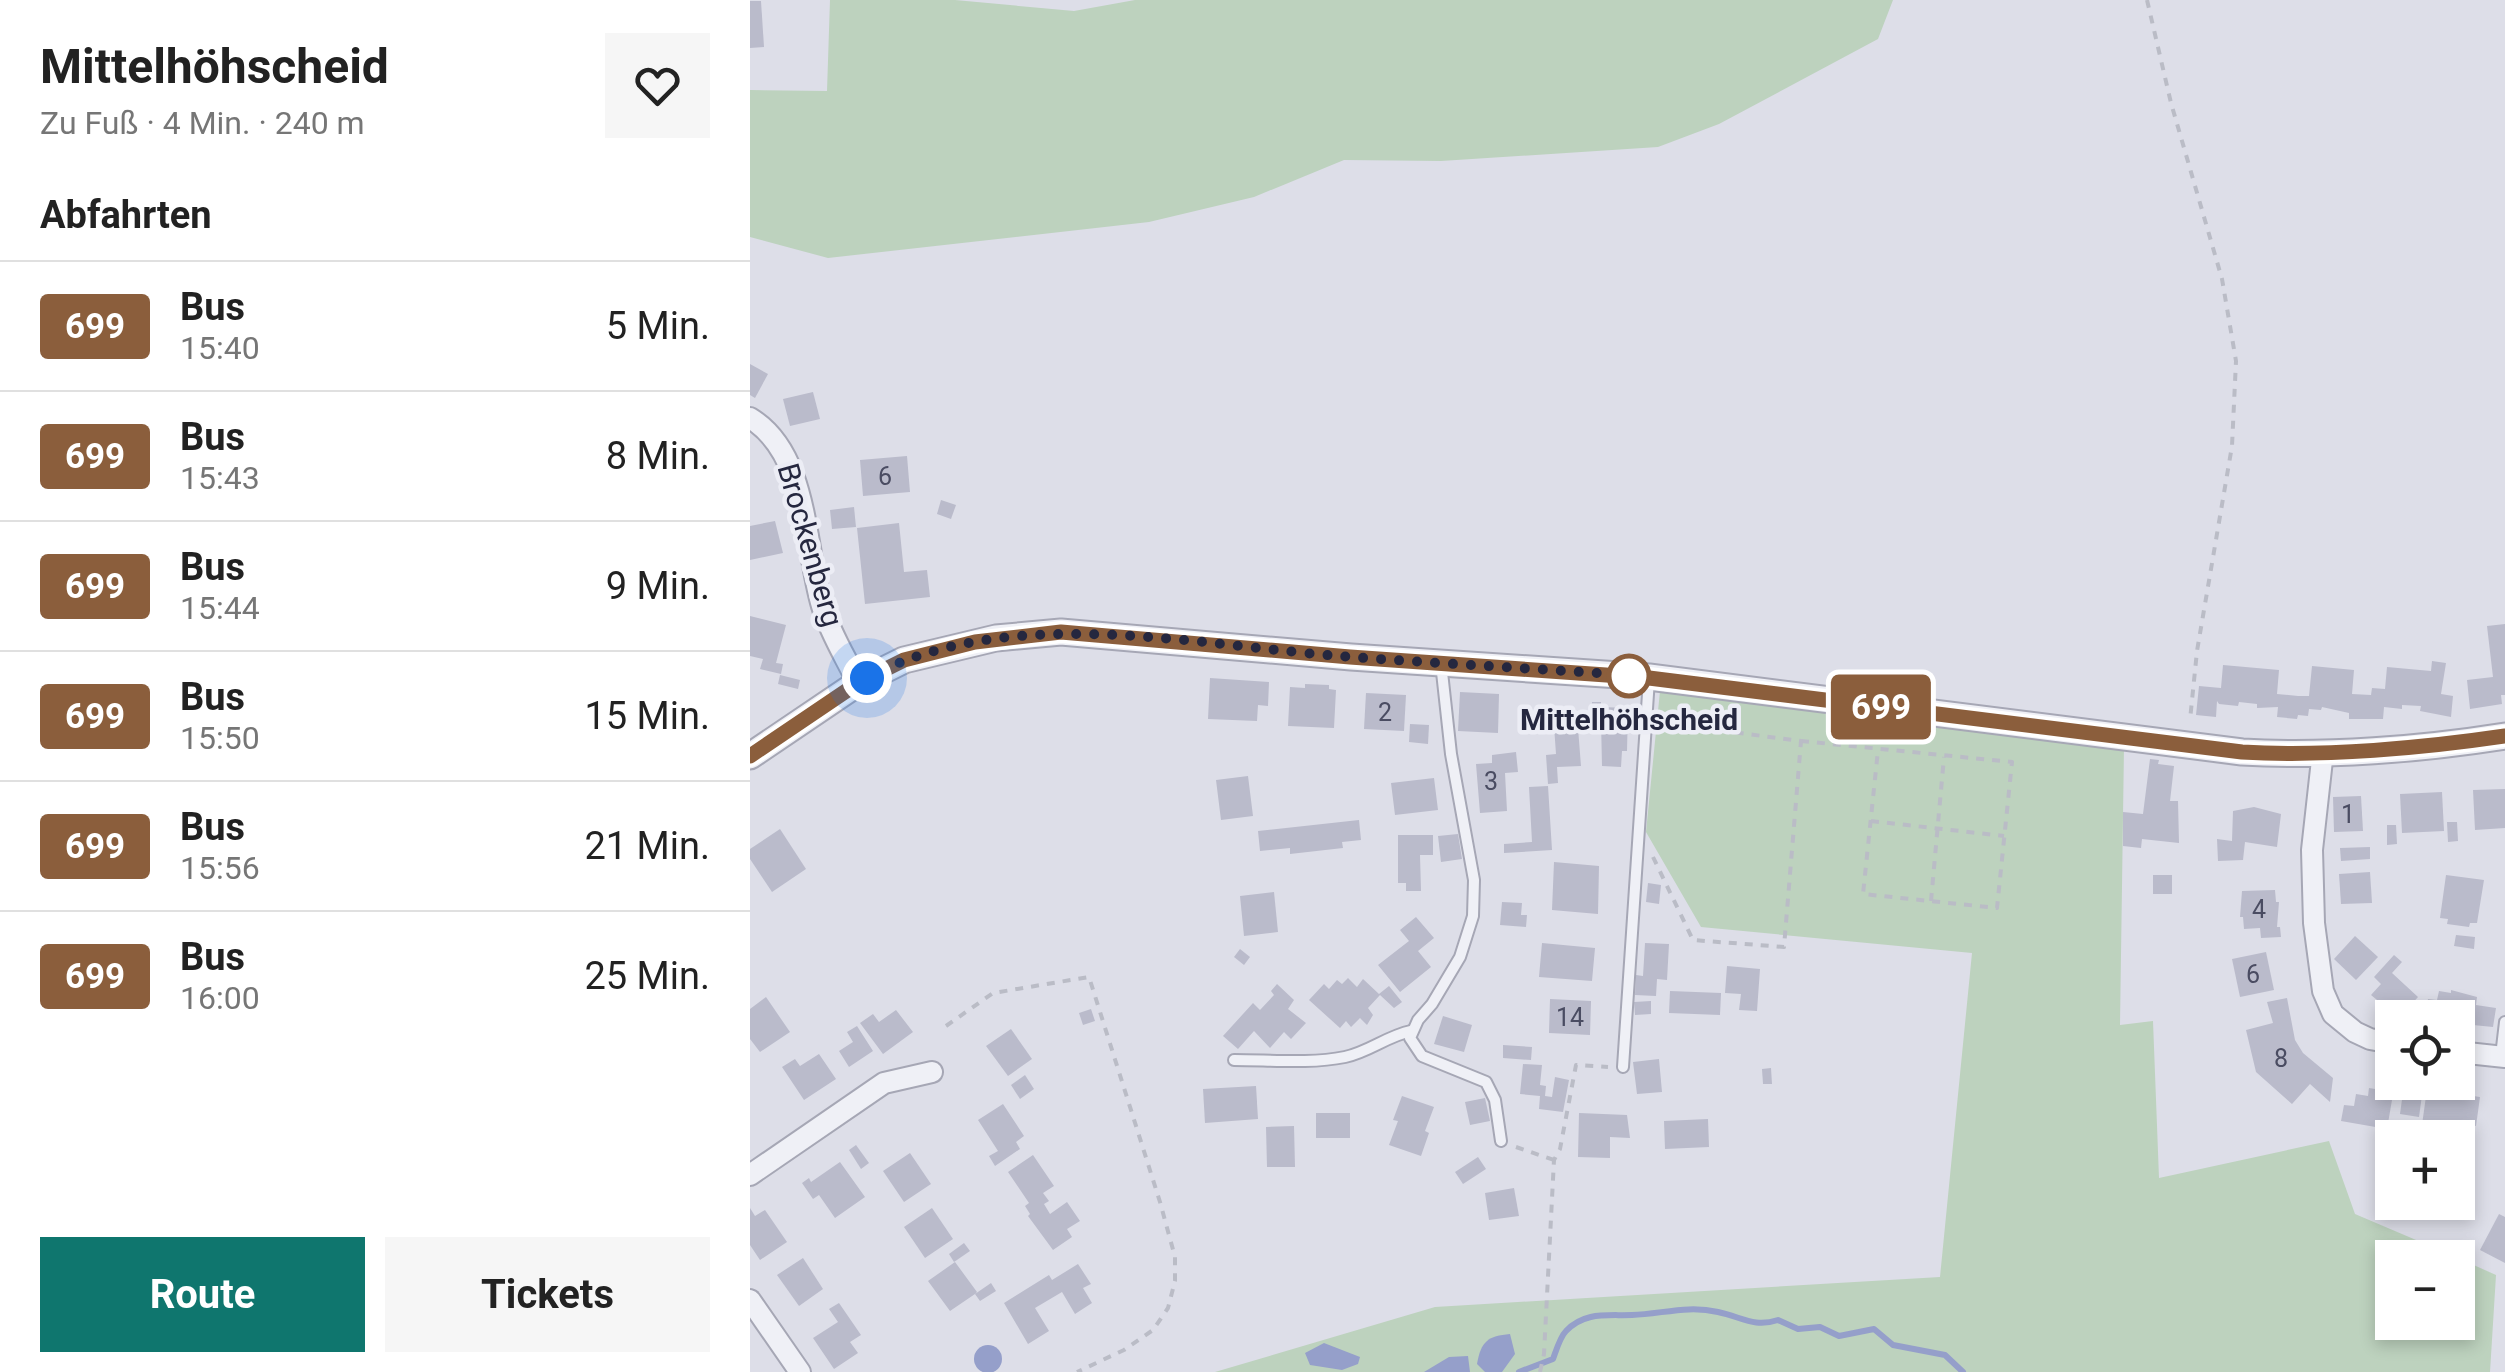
<!DOCTYPE html>
<html lang="de">
<head>
<meta charset="utf-8">
<style>
  body { margin:0; font-family:Roboto,sans-serif; background:#f6f6f6; color:#222; height:100vh; display:flex; flex-direction:column; font-size:38px; white-space:nowrap }
  * { box-sizing:border-box; margin:0 }
  p { font-size:32px; color:#767676 }
  .icon { flex:none; width:55px; height:55px; fill:none; stroke:currentColor; stroke-width:2; stroke-linecap:round; stroke-linejoin:round }
  .map { position:relative; flex:1; overflow:hidden }
  .drawer { display:flex; flex-direction:column; background:#fff; width:750px }
  .drawer>* { flex:none }
  .badge { padding:0 20px; border-radius:8px; font-size:35px; line-height:65px }
  .controls { position:absolute; left:1625px; top:1000px; display:grid; gap:20px }
  .controls a { display:grid; place-items:center; width:100px; height:100px; border-radius:0px; background:#fff; box-shadow:0 5px 15px #0003; font-size:50px }
  .you { position:absolute; width:50px; height:50px; margin:-25px; border:8px solid #fff; border-radius:50%; background:#1a73e8; box-shadow:0 0 0 15px #1a73e833 }
  .map>.badge { position:absolute; translate:-50% -50%; box-shadow:0 0 0 5px #fff }
  h2 { padding:0 40px; font-size:38px; line-height:90px }
  .round { display:grid; place-items:center; flex:none; width:105px; height:105px; border-radius:0px; background:#f6f6f6 }
  .summary { display:flex; align-items:center; justify-content:space-between; height:170px; padding:0 40px }
  h1 { font-size:48px; font-weight:700; line-height:75px }
  .button { display:flex; gap:20px; margin-top:auto; padding:20px 40px }
  .button a { flex:1; height:115px; border-radius:0px; background:#0f766e; color:#fff; font-size:40px; font-weight:700; line-height:115px; text-align:center }
  .button a+a { background:#f6f6f6; color:#222 }
  ul { padding:0; list-style:none }
  li { display:flex; align-items:center; gap:30px; height:130px; padding:0 40px; border-top:2px solid #e0e0e0 }
  li div { flex:1 }
  li b { display:block; font-size:38px }
  li em { font-style:normal }
  li .badge { min-width:110px; font-weight:700; text-align:center }
  main { display:flex; flex:1; min-height:0 }
  .map>svg:first-child { display:block }
</style>
</head>
<body>
<main>
<section class="drawer">
<div class="summary"><div><h1>Mittelhöhscheid</h1><p>Zu Fuß · 4 Min. · 240 m</p></div><a class="round"><svg class="icon" aria-label="heart" viewBox="0 0 24 24"><path d="M12 20l-8-8c-3-5 5-10 8-4 3-6 11-1 8 4z"/></svg></a></div>
<h2>Abfahrten</h2>
<ul>
<li><span class="badge" style="background:#8b5e3c;color:#fff">699</span><div><b>Bus</b><p>15:40</p></div><em>5 Min.</em></li>
<li><span class="badge" style="background:#8b5e3c;color:#fff">699</span><div><b>Bus</b><p>15:43</p></div><em>8 Min.</em></li>
<li><span class="badge" style="background:#8b5e3c;color:#fff">699</span><div><b>Bus</b><p>15:44</p></div><em>9 Min.</em></li>
<li><span class="badge" style="background:#8b5e3c;color:#fff">699</span><div><b>Bus</b><p>15:50</p></div><em>15 Min.</em></li>
<li><span class="badge" style="background:#8b5e3c;color:#fff">699</span><div><b>Bus</b><p>15:56</p></div><em>21 Min.</em></li>
<li><span class="badge" style="background:#8b5e3c;color:#fff">699</span><div><b>Bus</b><p>16:00</p></div><em>25 Min.</em></li>
</ul>
<div class="button"><a>Route</a><a>Tickets</a></div>
</section>
<div class="map">
<svg width="1755" height="1372" viewBox="0 0 1755 1372">
  <rect width="100%" height="100%" fill="#dddee8"/>
  <g fill="#bdd2be">
    <path d="M80,0h125l119,11 61,-11h758l-15,39 -159,85 -61,23 -217,14 -97,-1 -90,37 -105,25 -321,36 -78,-21v-147l77,1z"/>
    <path d="M910,691l464,56 -4,278 33,-4 6,157 170,-37 26,73 101,43 -64,1v64h66v-64l38,17 -6,97h-1275l220,-65 505,-30 32,-324 -271,-26 -55,-95z"/>
  </g>
  <g fill="#959fca">
    <path d="M760,1334l5,20 -13,18h-17l-8,-8c4,-23 11,-28 33,-30z"/>
    <path d="M574,1343l36,14 -2,7 -16,6 -32,-5 -5,-12z"/>
    <circle cx="238" cy="1359" r="14"/>
    <path d="M718,1356l2,16h-46l25,-15z"/>
  </g>
  <g fill="none" stroke-linecap="round" stroke-linejoin="round">
    <path stroke="#959fca" stroke-width="6" d="M769,1372l34,-13c3,-8 7,-22 13,-28 19,-20 42,-15 66,-16 30,-1 55,-10 86,-3 24,5 36,16 60,8l20,9 22,-2 19,9 35,-7 19,16 52,10 18,17"/>
  </g>
  <g fill="#babbcb">
    <path d="M0,1h11l3,46 -14,1z"/>
    <path d="M0,364l18,10 -13,24 -5,-3z"/>
    <path d="M63,392l7,27 -30,7 -7,-27z"/>
    <path d="M157,456l3,36 -47,4 -3,-36z"/>
    <path d="M191,500l15,5 -5,14 -14,-5z"/>
    <path d="M104,507l2,20 -24,2 -2,-19z"/>
    <path d="M25,521l8,32 -33,7v-34z"/>
    <path d="M149,523l5,49 23,-2 3,27 -65,7 -8,-76z"/>
    <path d="M0,616l36,9 -10,38 7,1 -2,10 -21,-5 3,-10 -13,-3z"/>
    <path d="M1755,624v71h-4l1,9 -32,5 -3,-29 26,-3 -6,-51z"/>
    <path d="M1682,661l14,2 -5,31 12,2 -2,21 -31,-6 1,-5 -19,-1v4l-18,-2 -1,12h-34v-6l-27,-6 -1,3 -12,-1 -1,7 -10,-1 -1,4 -20,-2 1,-10 -21,1v-4l-18,-2 -1,4 -19,-2 -2,-3 -1,16 -20,-2 3,-29 22,2 2,-23 56,5 -2,24 21,2h11l3,-30 42,4 -2,24 19,1 1,-7 13,1 2,-22 44,4z"/>
    <path d="M30,675l20,5 -2,9 -20,-5z"/>
    <path d="M460,678l59,4 -1,24 -10,-1 -1,16 -49,-2z"/>
    <path d="M555,684l24,1v4l7,1 -2,38 -46,-2 2,-39 15,1z"/>
    <path d="M710,692l39,2 -1,39 -40,-2z"/>
    <path d="M616,693l40,2 -2,36 -40,-2z"/>
    <path d="M842,702h9v5l27,1 -1,43h-5l-1,16 -19,-1 -1,-45 -10,-1z"/>
    <path d="M660,724l19,1 -1,19 -19,-2z"/>
    <path d="M817,725l1,4 10,-1 3,38 -24,1 1,16 -10,1 -2,-29 10,-1 -2,-28z"/>
    <path d="M766,752l2,20 -13,1 2,38 -27,2 -4,-49 16,-1v-8z"/>
    <path d="M1400,759l9,1 -1,4 16,2 -4,35h8l1,42 -37,-4 -1,9 -18,-2v-34l20,2z"/>
    <path d="M498,776l5,40 -32,4 -5,-40z"/>
    <path d="M684,778l4,32 -43,5 -4,-32z"/>
    <path d="M798,786l4,64 -48,3v-9l28,-2 -3,-55z"/>
    <path d="M1755,789v39l-30,2 -2,-40z"/>
    <path d="M1692,792l2,39 -42,2 -2,-39z"/>
    <path d="M1611,796l2,35 -29,1 -1,-35z"/>
    <path d="M1504,807l27,7 -4,33 -32,-5 -2,18 -25,1 -1,-22 15,2 1,-30z"/>
    <path d="M609,820l2,20 -19,2 1,6 -53,6v-6l-30,3 -2,-20z"/>
    <path d="M1697,822h10l1,19 -10,1z"/>
    <path d="M1637,825h9l1,19 -10,1z"/>
    <path d="M30,829l26,40 -34,23 -22,-33v-10z"/>
    <path d="M708,834l4,25 -21,3 -3,-26z"/>
    <path d="M648,835h35v20h-13l1,36h-15v-8h-8z"/>
    <path d="M1620,847v12l-29,2 -1,-13z"/>
    <path d="M804,862l45,4 -1,48 -46,-4z"/>
    <path d="M1620,872l2,31 -31,1 -2,-30z"/>
    <rect x="1403" y="875" width="19" height="19"/>
    <path d="M1696,875l38,5 -7,43h-7l-1,4 -22,-3 1,-5 -8,-1z"/>
    <path d="M898,883l13,2 -2,19 -13,-2z"/>
    <path d="M1525,890l1,12h3l-2,25h3l1,10 -20,1 -1,-10 -16,1 -1,-12h-3l2,-26z"/>
    <path d="M524,892l4,40 -34,4 -4,-40z"/>
    <path d="M752,902l20,1 -1,12h6l-1,12 -26,-2z"/>
    <path d="M666,917l18,21 -16,13 13,16 -31,25 -22,-27 31,-24 -9,-11z"/>
    <path d="M1706,935l19,2 -1,12 -20,-3z"/>
    <path d="M1605,936l23,21 -22,23 -22,-21z"/>
    <path d="M792,943l53,5 -3,33 -53,-4z"/>
    <path d="M895,943l24,1 -2,36 -10,-1 -1,17 -21,-1 1,-20 7,1z"/>
    <path d="M490,949l10,8 -6,8 -10,-8z"/>
    <path d="M1516,952l8,38 -34,7 -8,-38z"/>
    <path d="M1644,955l8,7 -10,11 26,24 -19,21 -28,-23 10,-11 -7,-7z"/>
    <path d="M977,966l33,3 -3,42 -18,-1 2,-16 -16,-1z"/>
    <path d="M598,978l9,9 6,-8 16,15 10,-8 13,16 -8,6 -14,-13 -12,13 5,7 -6,10 -7,-7 -9,9 -5,-6 -6,7 -31,-28 15,-16 5,5 8,-9 5,4z"/>
    <path d="M527,984l17,16 -6,9 18,14 -15,16 -7,-7 -14,16 -16,-17 -16,18 -15,-13 30,-33 7,7 14,-15 -3,-4z"/>
    <path d="M1701,990l26,7 -1,8 20,3 -3,19 -20,-2v4l-15,-2v-9h-33l3,-19 9,1 2,-9 12,2z"/>
    <path d="M920,991l51,2 -1,22 -51,-2z"/>
    <path d="M16,997l24,35 -30,20 -10,-13v-30z"/>
    <path d="M1537,998l8,42 8,13 30,25 -3,24 -20,-18 -18,20 -36,-32 -10,-42 27,-7 -6,-21z"/>
    <path d="M800,999l41,2 -1,34 -41,-2z"/>
    <path d="M901,1001v13l-16,1 -1,-13z"/>
    <path d="M341,1009l4,12 -12,4 -4,-12z"/>
    <path d="M146,1010l17,22 -30,22 -23,-31 13,-9 6,8z"/>
    <path d="M693,1016l29,9 -8,27 -30,-8z"/>
    <path d="M107,1026l16,25 -24,16 -10,-16 14,-9 -6,-10z"/>
    <path d="M261,1029l21,30 -24,17 -22,-30z"/>
    <path d="M753,1045l29,2 -1,13 -28,-2z"/>
    <path d="M69,1054l17,25 -32,21 -22,-33 13,-8 5,7z"/>
    <path d="M909,1059l3,33 -25,2 -4,-32z"/>
    <path d="M773,1064l19,1 -2,20 6,1 -1,10 7,1 3,-20 14,3 -6,32 -24,-3 1,-13 -20,-2z"/>
    <path d="M1021,1068l1,16h-9l-1,-15z"/>
    <path d="M275,1075l9,14 -14,10 -9,-14z"/>
    <path d="M1654,1085l19,3 -4,29 -19,-3z"/>
    <path d="M506,1086l2,33 -53,4 -2,-34z"/>
    <path d="M1619,1088l12,2 -1,8 12,2 -5,29 -46,-8 3,-16 10,1 2,-12 12,2z"/>
    <path d="M1677,1089l53,8 -4,29 -26,-4 -6,4 -1,10 -22,-4z"/>
    <path d="M652,1096l32,11 -9,24 4,2 -8,23 -32,-11 9,-24 -5,-1z"/>
    <path d="M735,1098l5,23 -20,4 -5,-23z"/>
    <path d="M253,1104l21,32 -8,6 4,7 -25,17 -6,-10 9,-5 -20,-31z"/>
    <rect x="566" y="1113" width="34" height="25"/>
    <path d="M829,1113l48,2 3,23 -20,-1v21l-32,-1z"/>
    <path d="M958,1119l1,28 -44,2 -1,-28z"/>
    <path d="M544,1126l1,41h-28l-1,-40z"/>
    <path d="M106,1145l13,18 -8,6 -12,-19z"/>
    <path d="M160,1153l21,31 -27,18 -21,-31z"/>
    <path d="M283,1155l21,31 -11,7 6,8 -5,3 6,10 17,-12 13,19 -13,8 5,8 -19,13 -25,-34 2,-2 -5,-8 4,-3 -21,-31z"/>
    <path d="M728,1157l8,12 -23,15 -8,-12z"/>
    <path d="M90,1162l25,35 -30,21 -16,-23 -6,4 -11,-16 7,-5 2,4z"/>
    <path d="M764,1188l5,28 -30,4 -4,-27z"/>
    <path d="M0,1208l5,8 10,-6 22,32 -27,18 -10,-15z"/>
    <path d="M182,1208l21,31 -28,19 -21,-31z"/>
    <path d="M1749,1214l6,3v46l-25,-13z"/>
    <path d="M214,1243l6,8 -16,11 -5,-8z"/>
    <path d="M53,1258l20,31 -24,17 -22,-31z"/>
    <path d="M205,1262l22,30 -2,2 16,-11 5,8 -16,10 -5,-7 -25,17 -22,-30z"/>
    <path d="M328,1264l13,20 -8,4 9,15 -17,11 -13,-22 -27,16 14,23 -21,13 -24,-41 45,-28 3,5z"/>
    <path d="M89,1303l22,32 -11,7 8,11 -24,16 -21,-31 25,-16 -9,-13z"/>
  </g>
  <g fill="none" stroke-linecap="round" stroke-linejoin="round">
    <defs>
      <g id="service">
        <path d="M691,663l10,91 23,126 -1,36 -13,41 -28,47 -14,16 -8,18 12,18 64,26 9,18 6,41"/>
        <path d="M1751,1056l4,-34"/>
        <path d="M484,1060c36,0 76,4 111,-3 24,-5 42,-21 66,-26"/>
        <path d="M873,1067l26,-388"/>
      </g>
      <g id="minor">
        <path d="M0,418c59,36 54,128 72,188 8,27 24,52 36,77"/>
        <path d="M1573,751l-11,99 2,73 9,68 10,23 22,18 15,7 22,4"/>
        <path d="M1708,1052l47,5"/>
        <path d="M0,1175l134,-92 48,-11"/>
        <path d="M0,1300l50,72"/>
      </g>
      <path id="tertiary" d="M0,756l108,-73 46,-23 92,-22 65,-6 290,25 298,20 593,75c83,5 181,-3 263,-16"/>
    </defs>
    <use href="#service" stroke="#a6a7b5" stroke-width="14"/>
    <use href="#minor" stroke="#a6a7b5" stroke-width="24"/>
    <use href="#tertiary" stroke="#a6a7b5" stroke-width="29"/>
    <g stroke="#babcc6" stroke-width="4" stroke-dasharray="8 8" stroke-linecap="butt">
      <path d="M1397,0l24,103 51,176 14,82 -4,85 -35,205 -7,69"/>
      <path d="M1051,741l211,21 -15,146 -134,-14 15,-144"/>
      <path d="M1121,821l133,15"/>
      <path d="M903,857l40,83 91,7 17,-206 -139,-18"/>
      <path d="M1181,901l13,-144"/>
      <path d="M196,1026l47,-33 96,-16 71,225 15,55v24l-7,27 -15,22 -29,20 -47,22"/>
      <path d="M766,1147l38,13"/>
      <path d="M790,1372l4,-18 10,-194 6,-11 16,-84 32,2"/>
    </g>
    <use href="#service" stroke="#eff0f6" stroke-width="10"/>
    <use href="#minor" stroke="#eff0f6" stroke-width="20"/>
    <use href="#tertiary" stroke="#eff0f6" stroke-width="25"/>
  </g>
  <g fill="none" stroke-linecap="round" stroke-linejoin="round">
    <defs>
      <path id="line" d="M0,756l108,-73 46,-23 71,-18 86,-10 289,25 299,21 593,74c82,5 182,-4 263,-16"/>
    </defs>
    <use href="#line" stroke="#fff" stroke-width="22"/>
    <use href="#line" stroke="#8b5e3c" stroke-width="15"/>
    <path stroke="#25273f" stroke-width="10" stroke-dasharray="0 18" d="M117,678c143,-77 329,-32 484,-21 96,7 192,12 287,19h-9"/>
  </g>
  <circle fill="#fff" stroke="#8b5e3c" stroke-width="5" cx="879" cy="676" r="20"/>
  <g text-anchor="middle" stroke-width="9" stroke-linejoin="round" paint-order="stroke">
    <g font-size="25" fill="#4a4c62">
      <text x="135" y="485">6</text>
      <text x="635" y="721">2</text>
      <text x="741" y="790">3</text>
      <text x="1598" y="823">1</text>
      <text x="1509" y="918">4</text>
      <text x="1503" y="983">6</text>
      <text x="820" y="1026">14</text>
      <text x="1531" y="1067">8</text>
    </g>
    <g font-size="30" fill="#25273f" stroke="#ecedf5">
      <text transform="translate(60 545) rotate(74)" y="10">Brockenberg</text>
    </g>
    <g font-size="30" font-weight="bold" fill="#25273f" stroke="#ecedf5">
      <text x="879" y="730">Mittelhöhscheid</text>
    </g>
  </g>
</svg>
<div class="controls">
<a><svg class="icon" aria-label="locate" viewBox="0 0 24 24"><circle cx="12" cy="12" r="6"/><path d="M12 2v4M12 18v4M2 12h4M18 12h4"/></svg></a>
<a>+</a>
<a>−</a>
</div>
<div class="you" style="left:117px;top:678px"></div>
<b class="badge" style="left:1131px;top:707px;background:#8b5e3c;color:#fff">699</b>
</div>
</main>
</body>
</html>
